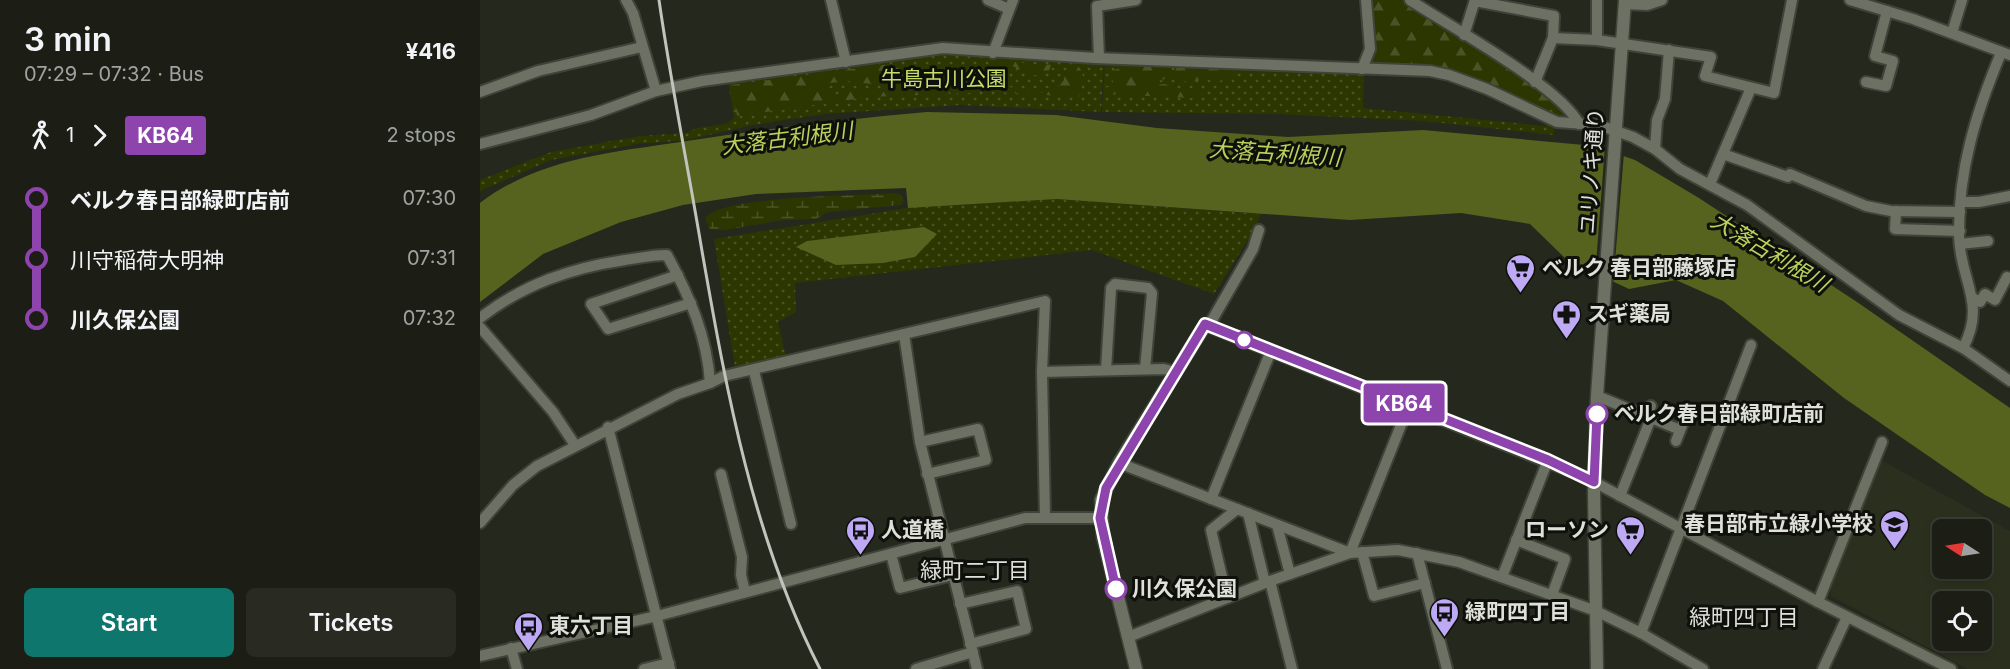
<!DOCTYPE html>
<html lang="en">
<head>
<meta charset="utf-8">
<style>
  body { margin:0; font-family:Inter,"Noto Sans JP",sans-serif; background:#292b23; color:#f1f3f6; height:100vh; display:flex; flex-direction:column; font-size:22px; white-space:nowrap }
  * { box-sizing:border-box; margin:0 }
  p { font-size:20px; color:#a0a2a1 }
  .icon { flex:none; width:33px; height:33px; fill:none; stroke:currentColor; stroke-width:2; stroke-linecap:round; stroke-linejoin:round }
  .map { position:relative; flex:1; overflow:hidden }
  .sheet { display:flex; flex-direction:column; background:#1c1e16; width:480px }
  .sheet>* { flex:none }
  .badge { padding:0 12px; border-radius:4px; font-size:21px; line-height:39px }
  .needle { width:39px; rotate:282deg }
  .buttons { position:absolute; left:1452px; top:519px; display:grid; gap:12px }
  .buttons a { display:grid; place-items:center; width:60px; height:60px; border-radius:9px; background:#1c1e16; box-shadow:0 3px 9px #0003,0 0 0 2px #3a3c35; font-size:30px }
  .map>.badge { position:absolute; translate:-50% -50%; box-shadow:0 0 0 3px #fff }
  .legs { display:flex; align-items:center; gap:9px; height:66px; padding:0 24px; font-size:20px }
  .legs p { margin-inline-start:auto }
  .head { display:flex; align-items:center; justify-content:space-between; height:102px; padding:0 24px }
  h1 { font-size:33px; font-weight:600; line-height:45px }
  .action { display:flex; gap:12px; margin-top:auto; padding:12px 24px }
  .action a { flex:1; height:69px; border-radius:9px; background:#0f766e; color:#fff; font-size:24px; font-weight:600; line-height:69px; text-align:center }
  .action a+a { background:#292b23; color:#f1f3f6 }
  ul { padding:0 24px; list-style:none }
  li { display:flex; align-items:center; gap:21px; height:60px; font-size:22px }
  li i { display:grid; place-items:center; width:9px; height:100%; margin:0 8px; background:currentColor }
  li i::after { content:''; width:15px; height:15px; margin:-8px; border:4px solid; border-radius:50%; background:#1c1e16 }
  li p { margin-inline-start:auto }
  li:first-child i { background:linear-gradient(#0000 50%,currentColor 0) }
  li:last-child i { background:linear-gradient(currentColor 50%,#0000 0) }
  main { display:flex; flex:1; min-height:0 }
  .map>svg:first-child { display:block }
</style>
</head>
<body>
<main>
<section class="sheet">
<div class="head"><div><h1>3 min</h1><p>07:29 – 07:32 · Bus</p></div><b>¥416</b></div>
<div class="legs"><svg class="icon" aria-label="walk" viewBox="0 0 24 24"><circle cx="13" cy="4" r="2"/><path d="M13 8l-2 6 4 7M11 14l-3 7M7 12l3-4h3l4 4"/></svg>1<svg class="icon" aria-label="forward" viewBox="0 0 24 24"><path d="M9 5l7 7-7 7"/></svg><b class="badge" style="background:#8e44ad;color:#fff">KB64</b><p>2 stops</p></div>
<ul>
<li><i style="color:#8e44ad"></i><b>ベルク春日部緑町店前</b><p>07:30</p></li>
<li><i style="color:#8e44ad"></i><span>川守稲荷大明神</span><p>07:31</p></li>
<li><i style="color:#8e44ad"></i><b>川久保公園</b><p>07:32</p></li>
</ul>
<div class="action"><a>Start</a><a>Tickets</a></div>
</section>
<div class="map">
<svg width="1530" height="669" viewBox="0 0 1530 669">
  <defs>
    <pattern id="grass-dots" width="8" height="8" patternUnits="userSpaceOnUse" patternTransform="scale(1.5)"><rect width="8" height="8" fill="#2c3600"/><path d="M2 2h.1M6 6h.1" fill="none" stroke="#4a5325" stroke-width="1.8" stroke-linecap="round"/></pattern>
    <pattern id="forest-firs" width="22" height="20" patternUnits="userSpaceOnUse" patternTransform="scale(1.5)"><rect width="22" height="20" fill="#2c3600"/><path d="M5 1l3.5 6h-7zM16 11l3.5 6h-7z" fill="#4a5325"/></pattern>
    <pattern id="wetland-marsh" width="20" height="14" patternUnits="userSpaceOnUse" patternTransform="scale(1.5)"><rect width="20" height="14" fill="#2c3600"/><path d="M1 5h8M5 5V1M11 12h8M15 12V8" fill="none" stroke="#4a5325"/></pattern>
  </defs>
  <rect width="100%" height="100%" fill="#25281d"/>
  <path fill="#2b301e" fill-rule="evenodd" d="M1401,460l129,71v138h-42l-137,-73 -1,-9zM1462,530h40v38h-40zM1462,602h40v38h-40z"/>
  <g fill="url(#grass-dots)">
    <path d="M889,0h36l129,85 34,27 -4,6 -6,-1 -5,18 -129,-14 -149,-7 -173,-2 3,-50 259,9 -1,37 182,18 5,-4 -70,-39 -113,-17z"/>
    <path d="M464,52l160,10 -3,50 -140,-7 -137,9 -71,11 -66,15 -50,4 -86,16 -71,31v-11l71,-28 89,-16 45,-3 12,-5 29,-4 8,-6 -6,-37 17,1z"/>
    <path d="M577,199l204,15 -7,16 -40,64 -122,-44 -297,33 1,29 -18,10 9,40 -51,11 -22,-134 199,-32z"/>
  </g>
  <g fill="url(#forest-firs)">
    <path d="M892,0h29l147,96 13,13h-14l-86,-37 -29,-7 -59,-3 3,-14z"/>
    <path d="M518,61l31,2 5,3 4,-3 13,2 -2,6h-9v4c-21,2 -25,-21 -47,0l-3,-7 2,-5z"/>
    <path d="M418,63l-11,5 -15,16 -26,-3 -23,3v5l17,9 7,-9 29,3 53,-9 44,-1 -2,11 -102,4 -132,19 -6,-31z"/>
    <path d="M651,65l32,2 5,6 4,1 5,-9 53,3 8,8 -2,3 -8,-3c-9,8 -14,6 -25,1l-7,4 -20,1 -5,-5 -28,9 22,-2 13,6 6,-4 8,4 5,-3 6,5 1,6 -7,-4 -5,4 -87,-4 1,-7 8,1v-5l-7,-11z"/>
    <path d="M591,66h7c9,10 4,20 1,31l-84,-5 -6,-8 8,-8v6l30,11 6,-4 10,4 3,-5 12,-1 6,-7 -2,-7z"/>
  </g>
  <path fill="url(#wetland-marsh)" d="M412,193l8,1 4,6 -3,5 -73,7 -12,7 -33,1 -58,10 -15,-1 -5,-10c12,-24 158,-23 187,-26z"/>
  <g fill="#55631e">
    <path d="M447,112l129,3 101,13 131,9 135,-7 172,16 40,14 64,38 158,104 153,106v100l-25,-13 -141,-97 -121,-97 -47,-21 -47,9 -62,-29 -37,-36 -69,-11 -111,7 -293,-21 -149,9 -2,-20 -150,6 -73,11 -62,17 -78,32 -63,48v-99c60,-46 136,-51 207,-62 80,-12 160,-22 240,-29z"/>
    <path d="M444,227l13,7 -22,23 -32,6 -47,2 -40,-18 11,-6z"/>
  </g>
  <path fill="#25281d" d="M1125,146l19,7 -11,132 -18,-8z"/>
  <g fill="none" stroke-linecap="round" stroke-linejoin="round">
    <defs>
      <g id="minor">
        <path d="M146,0l7,13 23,78"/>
        <path d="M351,0l15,62"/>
        <path d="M508,0l21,9"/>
        <path d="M930,0c39,26 151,87 169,124"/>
        <path d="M1117,0v40"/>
        <path d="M1370,0l63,19 97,36"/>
        <path d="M995,1l79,15 -1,22 -18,44"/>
        <path d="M1145,4l22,1 15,-5"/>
        <path d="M1472,33l10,-33"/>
        <path d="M984,35l11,-35"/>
        <path d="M1073,38l44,2 114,17 -6,19 69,17 18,-93"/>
        <path d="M513,53l20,-53"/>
        <path d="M619,58l-2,-52 39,-6"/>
        <path d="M882,69l8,-20 -4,-49"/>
        <path d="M1386,82l20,4 7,-25 -18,-5 12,-45"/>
        <path d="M0,92l58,-21 104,-24"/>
        <path d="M0,144l111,-29 65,-24 46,-10 241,-33 152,10 335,13 19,4 38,14 70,33 42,3 34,12 22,12 25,20 67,36 152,110 64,33 47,33"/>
        <path d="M1175,149l2,-29 8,-21 4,-49"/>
        <path d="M1243,154l65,23 2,-3 76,32 25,5 69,1"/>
        <path d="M1230,184l41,-96"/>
        <path d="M1481,202h18l31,-6"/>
        <path d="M1416,211l-1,18 65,2"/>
        <path d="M1480,244l28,-3"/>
        <path d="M198,275l-87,29 17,25 83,-26"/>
        <path d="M1493,298l7,4 5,-8 10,6 12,-23"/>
        <path d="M0,318c44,-34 91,-50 145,-58 14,-2 28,-5 42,-5 23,42 40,81 43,128l-32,11 -141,72 -24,19 -33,38"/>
        <path d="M725,325l380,152 233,125 133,67"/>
        <path d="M725,325l6,-3 42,-73 6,-19"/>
        <path d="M0,327l73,85 22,33"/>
        <path d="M424,334l16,108 57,227"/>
        <path d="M1483,348c24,-45 -3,-67 -4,-112 -1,-66 17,-123 42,-183"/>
        <path d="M626,370l5,-82 4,-4 33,4 4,5 -7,76"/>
        <path d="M274,371l37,153"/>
        <path d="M562,372l122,-3 11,3"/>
        <path d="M230,383l14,-7 321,-75 -3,71 3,144"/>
        <path d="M1117,396l49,20"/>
        <path d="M1171,406l-5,10 34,14"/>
        <path d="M128,427l62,242"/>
        <path d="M1196,441l9,-23"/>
        <path d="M440,442l58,-13 8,31 -59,14"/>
        <path d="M639,463l231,90 59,-148"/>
        <path d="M241,474l21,83 -1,18 4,17"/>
        <path d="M1140,496l31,-78"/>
        <path d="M731,499l60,-148"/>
        <path d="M768,513l17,70"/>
        <path d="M797,525l13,49"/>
        <path d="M1036,540l49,19 -13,36"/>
        <path d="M882,552l12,44 51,-13"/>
        <path d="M937,553l30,116"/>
        <path d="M411,554l9,34 53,-13"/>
        <path d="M1022,577l46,-117"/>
        <path d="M790,581l22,88"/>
        <path d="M747,598l-16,-68 26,-21"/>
        <path d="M1338,602l64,-160"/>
        <path d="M480,604l57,-13 9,38 -56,15"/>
        <path d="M1161,633l110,-288"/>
        <path d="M648,637l142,-56 80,-28 48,-3 61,12 137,49 45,22 62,36"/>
        <path d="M31,648l6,21"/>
        <path d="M0,656l177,-40 368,-98h75"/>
        <path d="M164,669l25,-6"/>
        <path d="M436,669l57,-17"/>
        <path d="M1343,669l24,-52"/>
      </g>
      <g id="tertiary">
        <path d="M656,669l-33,-132 -2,-37 18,-37 86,-138"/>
        <path d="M1117,669l-3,-177 3,-96 28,-396"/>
      </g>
    </defs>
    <use href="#minor" stroke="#404339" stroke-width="14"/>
    <use href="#tertiary" stroke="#404339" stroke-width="15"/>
    <use href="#minor" stroke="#6d7163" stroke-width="10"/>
    <use href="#tertiary" stroke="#6d7163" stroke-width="12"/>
    <path stroke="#c1c3bc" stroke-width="3" d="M179,0c12,84 29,167 43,251 25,143 51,287 118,418"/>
  </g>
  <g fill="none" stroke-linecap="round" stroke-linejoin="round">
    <defs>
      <path id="line-1" d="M636,589l-16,-71 6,-30 99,-164 343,136 46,22 3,-68"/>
    </defs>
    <use href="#line-1" stroke="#fff" stroke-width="14"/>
    <use href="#line-1" stroke="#8e44ad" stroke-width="9"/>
  </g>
  <defs>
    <symbol id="supermarket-pin" viewBox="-11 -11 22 30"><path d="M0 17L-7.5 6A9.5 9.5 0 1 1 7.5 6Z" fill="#bea9f4" stroke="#0f100b"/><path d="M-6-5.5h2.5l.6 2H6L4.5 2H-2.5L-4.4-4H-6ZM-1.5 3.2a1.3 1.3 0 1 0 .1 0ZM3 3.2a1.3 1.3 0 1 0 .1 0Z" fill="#111"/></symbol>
    <symbol id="pharmacy-pin" viewBox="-11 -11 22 30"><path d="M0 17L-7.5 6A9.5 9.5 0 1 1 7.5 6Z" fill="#bea9f4" stroke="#0f100b"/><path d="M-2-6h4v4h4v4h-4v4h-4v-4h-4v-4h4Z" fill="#111"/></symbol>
    <symbol id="school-pin" viewBox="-11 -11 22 30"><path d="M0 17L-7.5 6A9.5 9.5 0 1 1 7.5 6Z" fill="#bea9f4" stroke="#0f100b"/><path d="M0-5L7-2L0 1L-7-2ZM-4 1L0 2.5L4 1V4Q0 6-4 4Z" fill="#111"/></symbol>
    <symbol id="bus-pin" viewBox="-11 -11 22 30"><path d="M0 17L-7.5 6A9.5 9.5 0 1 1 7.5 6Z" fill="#bea9f4" stroke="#0f100b"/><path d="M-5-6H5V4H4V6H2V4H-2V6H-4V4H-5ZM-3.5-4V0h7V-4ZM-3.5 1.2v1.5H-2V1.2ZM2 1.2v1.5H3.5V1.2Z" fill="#111"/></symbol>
  </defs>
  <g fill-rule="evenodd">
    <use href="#supermarket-pin" x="1024" y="252" width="33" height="45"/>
    <use href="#pharmacy-pin" x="1070" y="298" width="33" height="45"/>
    <use href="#school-pin" x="1398" y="508" width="33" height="45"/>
    <use href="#bus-pin" x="364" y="514" width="33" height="45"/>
    <use href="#supermarket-pin" x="1134" y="514" width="33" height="45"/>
    <use href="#bus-pin" x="948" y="596" width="33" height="45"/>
    <use href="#bus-pin" x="32" y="610" width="33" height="45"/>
  </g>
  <g fill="#fff" stroke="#8e44ad" stroke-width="3">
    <circle cx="764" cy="340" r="8"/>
    <circle cx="1117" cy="414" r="10"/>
    <circle cx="636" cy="589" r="10"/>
  </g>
  <g text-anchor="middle" stroke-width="6" stroke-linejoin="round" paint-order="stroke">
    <g font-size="21" fill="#c5de68" stroke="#0f100b">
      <text x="464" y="86">牛島古川公園</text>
    </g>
    <g font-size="21" fill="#dee0d9" stroke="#0f100b">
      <text transform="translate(1112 171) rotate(-86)" y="7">ユリノキ通り</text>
    </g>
    <g font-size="21" font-weight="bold" fill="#dee0d9" stroke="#0f100b" text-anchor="start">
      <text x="1062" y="275">ベルク 春日部藤塚店</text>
      <text x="1107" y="321">スギ薬局</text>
      <text x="1393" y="531" text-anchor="end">春日部市立緑小学校</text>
      <text x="401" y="537">人道橋</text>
      <text x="1129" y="537" text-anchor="end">ローソン</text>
      <text x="985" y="619">緑町四丁目</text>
      <text x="69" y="633">東六丁目</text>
    </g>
    <g font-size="21" font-weight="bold" fill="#dee0d9" stroke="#0f100b" text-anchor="start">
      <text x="1134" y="421">ベルク春日部緑町店前</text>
      <text x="652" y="596">川久保公園</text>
    </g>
    <g font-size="22" font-style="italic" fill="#b9d25c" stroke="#0f100b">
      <text transform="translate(307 138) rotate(-7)" y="8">大落古利根川</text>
      <text transform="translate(795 153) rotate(4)" y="8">大落古利根川</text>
      <text transform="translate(1290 252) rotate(31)" y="8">大落古利根川</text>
    </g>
    <g font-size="22" fill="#dee0d9" stroke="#0f100b">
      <text x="495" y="578">緑町二丁目</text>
      <text x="1264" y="625">緑町四丁目</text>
    </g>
  </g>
</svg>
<div class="buttons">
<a><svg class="needle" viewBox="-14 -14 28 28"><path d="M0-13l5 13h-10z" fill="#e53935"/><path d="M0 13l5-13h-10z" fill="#a0a2a1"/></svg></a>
<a><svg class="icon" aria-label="locate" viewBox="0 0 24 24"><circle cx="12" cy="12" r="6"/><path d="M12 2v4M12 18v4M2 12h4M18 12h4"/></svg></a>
</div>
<b class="badge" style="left:924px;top:403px;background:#8e44ad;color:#fff">KB64</b>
</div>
</main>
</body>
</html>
